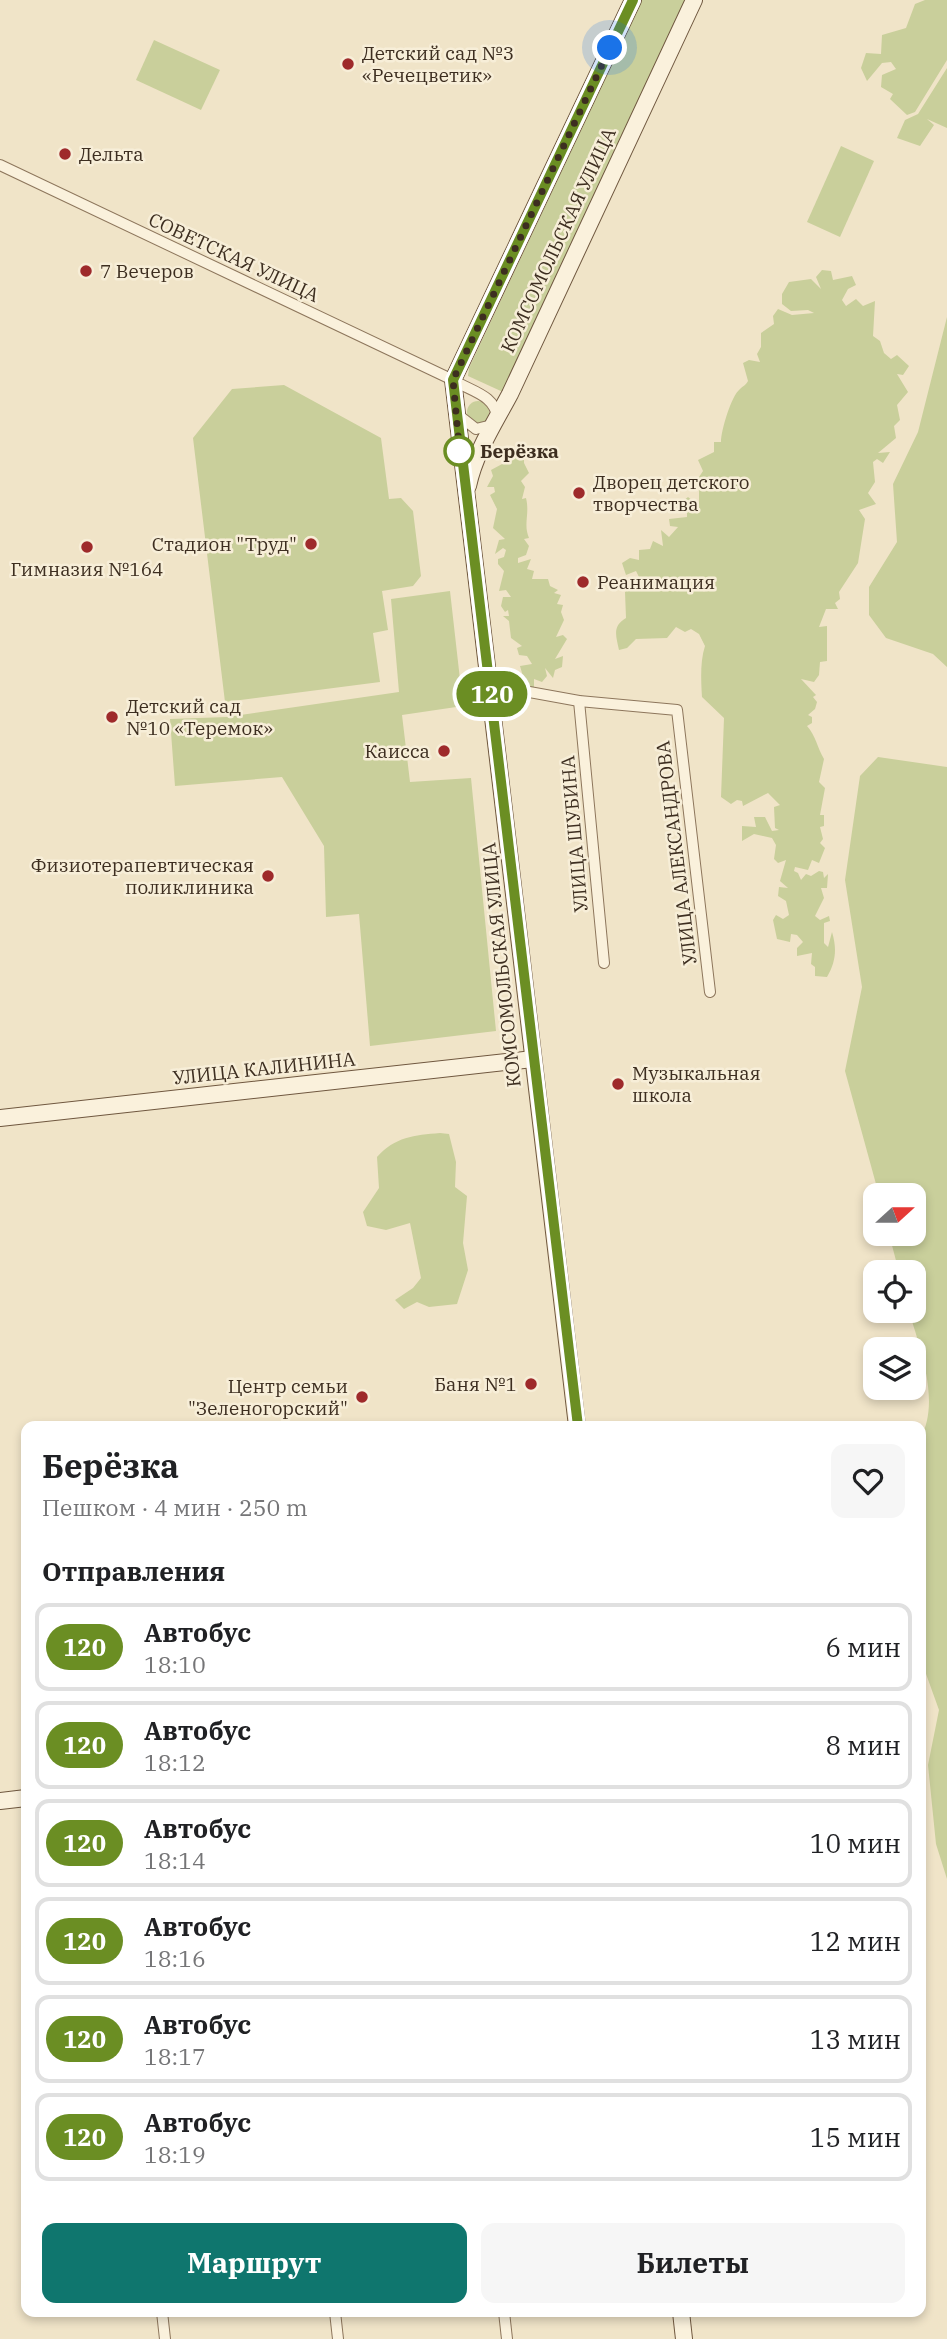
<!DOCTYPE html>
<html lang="ru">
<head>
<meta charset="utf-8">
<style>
  body { margin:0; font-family:"IBM Plex Serif",serif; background:#f6f6f6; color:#202124; height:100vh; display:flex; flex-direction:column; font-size:26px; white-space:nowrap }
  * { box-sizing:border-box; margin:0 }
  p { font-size:23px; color:#757577 }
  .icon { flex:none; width:38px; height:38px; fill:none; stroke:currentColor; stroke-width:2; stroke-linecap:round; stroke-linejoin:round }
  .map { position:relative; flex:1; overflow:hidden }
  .panel { position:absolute; left:21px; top:1421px; width:905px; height:896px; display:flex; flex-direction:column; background:#fff; border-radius:14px; box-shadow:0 4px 10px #0003 }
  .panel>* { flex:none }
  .badge { padding:0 14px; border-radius:23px; font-size:24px; line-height:46px }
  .needle { width:46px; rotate:69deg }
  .tools { position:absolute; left:863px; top:1183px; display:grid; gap:14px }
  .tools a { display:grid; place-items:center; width:63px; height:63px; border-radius:14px; background:#fff; box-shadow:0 4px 10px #0003; font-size:35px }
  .you { position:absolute; width:35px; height:35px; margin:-18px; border:5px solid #fff; border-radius:50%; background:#1a73e8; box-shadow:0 0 0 10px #1a73e833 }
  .map>.badge { position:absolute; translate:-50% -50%; box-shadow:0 0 0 4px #fff }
  h2 { padding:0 21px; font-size:26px; line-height:63px }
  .round { display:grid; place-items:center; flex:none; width:74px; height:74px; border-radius:14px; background:#f6f6f6 }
  .overview { display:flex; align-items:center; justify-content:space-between; height:119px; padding:0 21px }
  h1 { font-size:33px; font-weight:700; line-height:52px }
  .primary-button { display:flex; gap:14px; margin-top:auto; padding:14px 21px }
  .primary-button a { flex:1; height:80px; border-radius:14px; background:#0f766e; color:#fff; font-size:28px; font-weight:700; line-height:80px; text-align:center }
  .primary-button a+a { background:#f6f6f6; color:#202124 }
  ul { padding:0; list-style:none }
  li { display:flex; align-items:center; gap:21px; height:88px; margin:0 14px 10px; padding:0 7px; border:4px solid #e0e0e0; border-radius:14px }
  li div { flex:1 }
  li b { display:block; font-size:26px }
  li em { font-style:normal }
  li .badge { min-width:77px; font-weight:700; text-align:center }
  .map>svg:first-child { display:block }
</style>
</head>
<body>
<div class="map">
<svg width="947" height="2339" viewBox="0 0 947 2339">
  <rect width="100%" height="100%" fill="#f0e4c8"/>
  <g fill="#c9cf9b">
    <path d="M642,0h45l-184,392 -35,-16 1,-8z"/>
    <path d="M925,0h22v60l-32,52 -8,3 -17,-16 3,-5 -12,-7 1,-12 14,-6 -5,-7 -9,1 -15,18 -6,-13 5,-15 15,1 1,-19 24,-7 9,-24z"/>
    <path d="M154,40l66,30 -19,40 -65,-30z"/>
    <path d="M947,68v60l-20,-9 7,6 -14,21 -23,-8 8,-18 13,-6z"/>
    <path d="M841,146l33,15 -34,76 -33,-15z"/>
    <path d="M822,270l9,1 2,9 19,-4 4,9 -8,4 -6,11 4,6 10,-7 7,7 12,-5 -2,35 7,5 4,12 7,6 6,-4 12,11 -6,9 -6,-1 11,18 -11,13 3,15 -6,6 2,12 -18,15 12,-1 -7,11 -6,-4 -4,3 2,20 -7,11 8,11 -17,6 6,9 -7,44 -19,29 1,7 -5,4 3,6h-12l-7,18 8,-1v35l-7,1 -1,13 -5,7 -13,-3 15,16 -3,2 4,5 -2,7 -7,6 4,2v6l-5,3c9,10 10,21 17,33l-5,23 6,6 -5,27h4v11l-4,1 3,12 -3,4 5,5 -6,15 -7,-3 -4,10 -13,-3 -1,4 4,2 3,7 5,-6 5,2 8,-5 4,1 1,6 4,-4 -1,14h-6l3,10 -9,18 5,4 9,-4 1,5 -6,2v20l4,4 4,-15c5,16 4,30 -5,45l-12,-1v-9l-4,-3 1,-11 -15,3v-8l6,-6 -6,-7 -6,-1 -1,8 -13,-3 -4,-19 3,-5 7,4 6,-4 -3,-14 -8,-5 1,-9 9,1 -8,-7 6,-21 -8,3 -4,-4 2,-14 -4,-7 -18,-4 -12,7v-15l14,1 -2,-10h11l7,14 7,-1 -4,-2 -1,-21 6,-2 -12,-12 -25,13 -1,-5 -5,-1 -6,4 -10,-7 3,-79 -22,-21c-1,-16 -2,-36 3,-51l-6,-12 -8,-5 -6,3 -9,-5 -9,11 -31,1 -9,9 -8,2c-3,-14 -7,-24 7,-32l-1,-26 16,-11 -5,-10 -10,4 -4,-12 8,-5 9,2v-10l11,-1 3,-8 10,5 -2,-16 8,7 9,-10 -8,-1 -1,-7 18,-2v-5l-7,-2 2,-8 6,-5 11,9v-29l4,-6 -5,-11 16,-8v-10h7c0,-11 10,-46 19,-53 3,-3 6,-4 8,-8l-5,-18 6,-3 11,2 -3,-8 4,-7v-14l13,-9 -1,-8 5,-7 14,6 22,-2 -6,-3 -17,1 -9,-7v-10l7,-12 22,-3 10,10 -5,-12z"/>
    <path d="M947,317v350l-14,-13 -47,-16 -17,-23v-28l28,-45 -4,-58 25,-52z"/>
    <path d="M284,385l97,53 8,61 12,-1 12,13 8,65 -8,10 -31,5 6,39 -15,3 7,49 -155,20 -32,-264 39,-49z"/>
    <circle cx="478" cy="412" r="11"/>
    <path d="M513,451l5,5 6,-2v9l5,10 -8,8 4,6 -3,12 4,-1c4,16 -3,26 3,40l-5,1 5,7 -3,9 -8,3v5l13,-4 -4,10 7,2 -2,8h16l2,7 8,4 -4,3 7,2 -4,9 6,1 -2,7 3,8 -8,17 7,-2 4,4 -12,20 8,-3 -1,11 -7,3 -2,8 -8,-10 2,8 -5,6 -8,-3v10l-8,-2 -6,-21 12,-2 -5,-8 -8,-1 -2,-7 5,-2 -11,-8 -2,-17 -6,-5h6l-1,-6 -3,2 -4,-6 2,-9h8l-5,-7 -7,1 5,-20 -6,-7v-5l6,-2 2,-7 -3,-2 -8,6 4,-14 6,-1 -12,-11 4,-19 -7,-14 5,-3 -1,-5h-7l6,-11 -2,-6 13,-7 1,-10z"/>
    <path d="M450,591l13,115 -61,9 8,67 61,-4 25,253 -126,15 -11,-132 -33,3 -2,-71 -42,-69 -107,9 -5,-67 57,-2 172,-25 -8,-93z"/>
    <path d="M878,757l69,10v1112l-11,-35 -8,-79 11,-55 -18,-50 -1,-221c21,-37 0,-90 -11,-128h5v-39h-15l-10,-38h25v-39h-35l-34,-124 17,-84 -17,-107 15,-104z"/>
    <path d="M440,1133l9,1 7,28 -1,25 12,9 -4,47 5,27 -11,34 -28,3 -12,-5 -13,7 -9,-9 18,-12 8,-10 -11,-55 -24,7 -19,-4 -4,-14 16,-24 -2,-31c18,-20 37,-22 63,-24z"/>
  </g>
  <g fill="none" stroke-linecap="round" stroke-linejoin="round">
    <defs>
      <g id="street">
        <path d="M0,165l453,215c17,11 43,15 44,38"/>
        <path d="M457,414l19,15 16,-4"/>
        <path d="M491,689l16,-1 72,13 98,9 33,282"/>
        <path d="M579,701l25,262"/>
        <path d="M162,2312l3,27"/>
        <path d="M335,2312l3,27"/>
        <path d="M504,2312l3,27"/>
      </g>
      <g id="secondary">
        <path d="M468,486c7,-33 26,-62 42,-92l184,-394"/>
        <path d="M0,1118l533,-59"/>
        <path d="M577,1426l-124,-1046 180,-380"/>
        <path d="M0,1801l26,-3"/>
        <path d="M681,2312l3,27"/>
      </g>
    </defs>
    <use href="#street" stroke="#8d765c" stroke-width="12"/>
    <use href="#secondary" stroke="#6f573f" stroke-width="18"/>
    <use href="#street" stroke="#faf1dc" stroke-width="10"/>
    <use href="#secondary" stroke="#faf1dc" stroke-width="16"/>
  </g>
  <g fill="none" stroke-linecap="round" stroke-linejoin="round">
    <defs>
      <path id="line" d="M578,1426l-125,-1046 180,-380"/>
    </defs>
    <use href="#line" stroke="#fff" stroke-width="16"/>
    <use href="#line" stroke="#6b8e23" stroke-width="10"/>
    <path stroke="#3d2e20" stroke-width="7" stroke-dasharray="0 12.6" d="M459,451l1,5 -7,-76 157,-332"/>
  </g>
  <g fill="#9e2a2b" stroke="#f7eed8" stroke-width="2.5">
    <circle cx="348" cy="64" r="7"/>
    <circle cx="65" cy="154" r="7"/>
    <circle cx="86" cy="271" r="7"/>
    <circle cx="579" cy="493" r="7"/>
    <circle cx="311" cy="544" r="7"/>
    <circle cx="87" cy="547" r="7"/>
    <circle cx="583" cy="582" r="7"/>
    <circle cx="112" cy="717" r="7"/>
    <circle cx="444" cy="751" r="7"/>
    <circle cx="268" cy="876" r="7"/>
    <circle cx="618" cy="1084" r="7"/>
    <circle cx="531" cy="1384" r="7"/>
    <circle cx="362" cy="1397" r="7"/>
  </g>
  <circle fill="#fff" stroke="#6b8e23" stroke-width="3.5" cx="459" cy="451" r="14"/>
  <g text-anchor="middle" stroke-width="5" stroke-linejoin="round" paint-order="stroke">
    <g font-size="19" fill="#3d2e20" stroke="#f7eed8" text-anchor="start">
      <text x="362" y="60">Детский сад №3<tspan x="362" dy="22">«Речецветик»</tspan></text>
      <text x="79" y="161">Дельта</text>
      <text x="100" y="278">7 Вечеров</text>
      <text x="593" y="489">Дворец детского<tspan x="593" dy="22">творчества</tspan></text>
      <text x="297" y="551" text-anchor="end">Стадион "Труд"</text>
      <text x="87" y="576" text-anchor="middle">Гимназия №164</text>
      <text x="597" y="589">Реанимация</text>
      <text x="126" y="713">Детский сад<tspan x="126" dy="22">№10 «Теремок»</tspan></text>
      <text x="430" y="758" text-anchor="end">Каисса</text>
      <text x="254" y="872" text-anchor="end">Физиотерапевтическая<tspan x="254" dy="22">поликлиника</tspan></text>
      <text x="632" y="1080">Музыкальная<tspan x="632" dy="22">школа</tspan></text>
      <text x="517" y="1391" text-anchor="end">Баня №1</text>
      <text x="348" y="1393" text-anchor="end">Центр семьи<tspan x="348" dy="22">"Зеленогорский"</tspan></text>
    </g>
    <g font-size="19" fill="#3d2e20" stroke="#f7eed8">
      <text transform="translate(558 240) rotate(-65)" y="7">КОМСОМОЛЬСКАЯ УЛИЦА</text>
      <text transform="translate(234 257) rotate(25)" y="7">СОВЕТСКАЯ УЛИЦА</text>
      <text transform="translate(574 834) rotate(-95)" y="7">УЛИЦА ШУБИНА</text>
      <text transform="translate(676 853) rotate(-97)" y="7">УЛИЦА АЛЕКСАНДРОВА</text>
      <text transform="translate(501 965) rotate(-96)" y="7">КОМСОМОЛЬСКАЯ УЛИЦА</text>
      <text transform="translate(264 1068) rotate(-6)" y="7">УЛИЦА КАЛИНИНА</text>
    </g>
    <g font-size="19" font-weight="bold" fill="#3d2e20" stroke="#f7eed8" text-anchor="start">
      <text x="480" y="458">Берёзка</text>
    </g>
  </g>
</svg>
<div class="tools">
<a><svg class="needle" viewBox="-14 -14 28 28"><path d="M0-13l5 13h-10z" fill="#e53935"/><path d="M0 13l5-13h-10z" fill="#757577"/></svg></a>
<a><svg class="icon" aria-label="locate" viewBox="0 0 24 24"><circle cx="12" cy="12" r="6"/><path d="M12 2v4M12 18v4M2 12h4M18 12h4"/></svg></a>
<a><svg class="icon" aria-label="layers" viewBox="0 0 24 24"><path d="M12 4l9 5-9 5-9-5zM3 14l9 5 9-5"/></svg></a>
</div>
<div class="you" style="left:610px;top:48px"></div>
<b class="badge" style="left:492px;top:694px;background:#6b8e23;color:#fff">120</b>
<section class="panel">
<div class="overview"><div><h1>Берёзка</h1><p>Пешком · 4 мин · 250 m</p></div><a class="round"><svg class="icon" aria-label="heart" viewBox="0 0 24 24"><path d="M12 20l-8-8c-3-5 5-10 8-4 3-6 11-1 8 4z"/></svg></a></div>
<h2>Отправления</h2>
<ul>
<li><span class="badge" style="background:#6b8e23;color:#fff">120</span><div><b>Автобус</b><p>18:10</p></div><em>6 мин</em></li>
<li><span class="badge" style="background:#6b8e23;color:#fff">120</span><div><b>Автобус</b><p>18:12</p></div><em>8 мин</em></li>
<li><span class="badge" style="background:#6b8e23;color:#fff">120</span><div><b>Автобус</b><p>18:14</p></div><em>10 мин</em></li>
<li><span class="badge" style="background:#6b8e23;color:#fff">120</span><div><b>Автобус</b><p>18:16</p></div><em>12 мин</em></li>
<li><span class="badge" style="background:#6b8e23;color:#fff">120</span><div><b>Автобус</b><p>18:17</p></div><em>13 мин</em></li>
<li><span class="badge" style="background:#6b8e23;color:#fff">120</span><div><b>Автобус</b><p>18:19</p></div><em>15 мин</em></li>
</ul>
<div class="primary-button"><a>Маршрут</a><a>Билеты</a></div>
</section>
</div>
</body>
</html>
